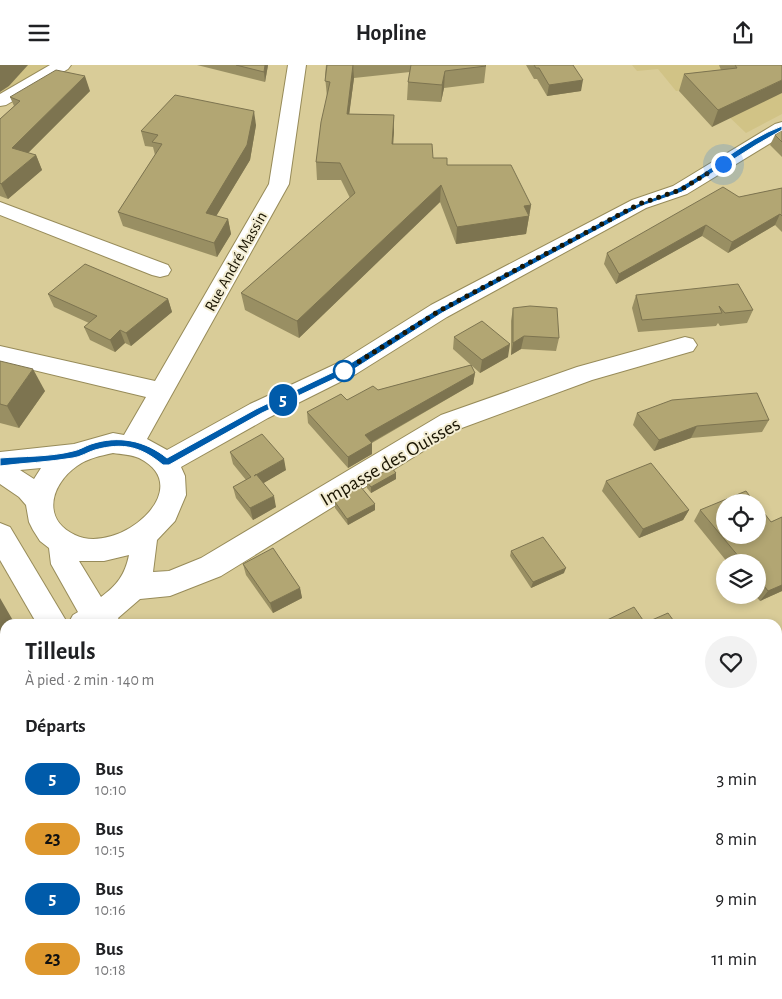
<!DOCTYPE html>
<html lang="fr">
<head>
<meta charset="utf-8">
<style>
  body { margin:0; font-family:"Alegreya Sans",sans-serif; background:#f2f2f2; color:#202124; height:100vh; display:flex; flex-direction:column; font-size:19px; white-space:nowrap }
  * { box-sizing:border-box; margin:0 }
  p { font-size:16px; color:#757577 }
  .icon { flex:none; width:28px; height:28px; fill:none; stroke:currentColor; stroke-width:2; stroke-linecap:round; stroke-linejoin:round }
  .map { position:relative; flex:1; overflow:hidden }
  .drawer { position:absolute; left:0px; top:554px; width:782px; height:381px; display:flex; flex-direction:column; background:#fff; border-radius:15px 15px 0 0; box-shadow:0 2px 8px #0003 }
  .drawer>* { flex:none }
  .badge { padding:0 10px; border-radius:16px; font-size:18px; line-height:32px }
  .fabs { position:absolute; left:716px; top:429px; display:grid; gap:10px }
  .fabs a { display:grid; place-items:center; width:50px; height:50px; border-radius:50%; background:#fff; box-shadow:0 2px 8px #0003; font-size:25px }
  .you { position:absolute; width:25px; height:25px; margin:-12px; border:4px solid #fff; border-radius:50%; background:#1a73e8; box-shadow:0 0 0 8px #1a73e833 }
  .map>.badge { position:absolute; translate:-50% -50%; box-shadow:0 0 0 2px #fff }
  h2 { padding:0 25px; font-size:19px; line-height:45px }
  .round { display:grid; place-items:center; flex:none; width:52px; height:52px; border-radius:26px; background:#f2f2f2 }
  .summary { display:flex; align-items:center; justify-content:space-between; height:85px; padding:0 25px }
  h1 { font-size:24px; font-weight:600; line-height:38px }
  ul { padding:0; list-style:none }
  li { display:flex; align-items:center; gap:15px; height:60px; padding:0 25px }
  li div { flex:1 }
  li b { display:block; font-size:19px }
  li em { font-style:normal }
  li .badge { min-width:55px; font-weight:700; text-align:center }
  header { display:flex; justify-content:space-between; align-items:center; height:65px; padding:0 25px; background:#fff; font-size:22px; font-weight:600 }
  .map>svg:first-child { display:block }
</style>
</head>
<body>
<header><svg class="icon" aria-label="menu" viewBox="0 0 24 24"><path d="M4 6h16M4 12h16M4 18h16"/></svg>Hopline<svg class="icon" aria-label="share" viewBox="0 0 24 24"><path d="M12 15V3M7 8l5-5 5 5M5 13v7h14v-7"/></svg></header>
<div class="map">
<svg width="782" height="934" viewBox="0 0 782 934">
  <rect width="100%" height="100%" fill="#d9cc98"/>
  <g fill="#d1c386">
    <path d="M0,0h57l-57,33z"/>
    <path d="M632,0h150v49l-36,19 -46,-44 -24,2 -18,-22 -21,2z"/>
  </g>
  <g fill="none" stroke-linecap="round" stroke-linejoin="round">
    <defs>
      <g id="minor">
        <path d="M50,0h21l-3,4 -62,36 -6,1v-12z"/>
        <path d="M288,0h18l-17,119 -142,255 20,11 83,-46 90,-42 91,-57 201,-105 41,-14 102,-62 7,-2v14l-95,58 -41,14 -199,109 -91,57 -88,44 -87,49 4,9 1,19 -11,26 -18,19 -4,32 16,-1 32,-13 240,-143 136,-48 108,-30 8,2 4,6 -4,6 -101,29 -133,49 -238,147 -51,20 -30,3 -22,19 3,6h-53l5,-9 5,-3 -27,-48 -2,-16 -9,-7 -7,-11 -4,-8 -3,-17 -7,-8 -19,-13v-32l74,-8 39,-11 11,2 22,-38 -146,-35v-16l155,35 114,-197zM113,388c8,1 19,2 26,5 60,30 -21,98 -64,77 -34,-16 -24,-51 2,-69 11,-8 23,-10 36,-13zM41,403l-7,11 -14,-9zM129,490c-4,20 -12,30 -28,42l-22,-36h25z"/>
        <path d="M0,137l168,63 3,5 -3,5 -8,2 -8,-2 -152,-60z"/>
        <path d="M0,458l10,4 58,97h-31l-37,-64z"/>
        <path d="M5,590v29l-5,2v-29z"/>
        <path d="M782,666v32l-4,1v-32z"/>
        <rect x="156" y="930" width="38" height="4"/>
      </g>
    </defs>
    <use href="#minor" stroke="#978b59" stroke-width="2"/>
    <use href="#minor" fill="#fff" fill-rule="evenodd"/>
  </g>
  <g fill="#998f63">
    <path d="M197,0h71l-3,17z"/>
    <path d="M326,0h159l1,1 -2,17 -40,5 -3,14 -34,-2 1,-18 2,-10 -56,6 -5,36 45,1 -1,29 40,14 98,47 -5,29 -70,10 -16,-42 -141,136 -54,-28 -4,-17 109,-95 -9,-18h-24l-1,-18 11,-65 -2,-21z"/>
    <path d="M526,0h47l8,26 -34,5 -10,-17h-3z"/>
    <path d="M719,0h63l-70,62 -33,-36 5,-17 37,-4z"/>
    <path d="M90,26l-62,62 8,2 6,15 -34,29 -8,-3v-77l14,-13 -4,-9z"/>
    <path d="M256,60l-6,35 -34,56 12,3 3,15 -14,23 -94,-31 -5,-14 37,-57 -2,-8 -8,-1 -4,-15z"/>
    <path d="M782,65v27l-12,-12 5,-10z"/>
    <path d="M782,123v44l-7,-7 -47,28 -26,-17 -86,48 -12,-20 3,-11 132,-56z"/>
    <path d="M48,229l120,5 4,13 -41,34 -6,-3 -10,9 -25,-12 -6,-13 5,-4 -35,-16z"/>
    <path d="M636,230l117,15 -6,13 -27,3 -2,-3 -2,3 -78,6 -6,-24z"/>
    <path d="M513,243l46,30 -3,13 -35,-2 -10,6v-34z"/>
    <path d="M454,272l54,20 -28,16 -9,-8 4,8 -2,11 -101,59v11l-24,14 -40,-45 -1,-11 71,-22 93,-25 -18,-16z"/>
    <path d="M0,296l45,30 -26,37 -19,-5z"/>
    <path d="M637,348l132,7 -7,12 -71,6 -37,13 -21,-26z"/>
    <path d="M230,387l56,18 -23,13 13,24 -23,13 -17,-22 -3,-11 13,-7 -13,-16z"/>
    <path d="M396,408v6l-25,14 -4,-5v-6z"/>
    <path d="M606,416l83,29 -6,10 -44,18 -37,-47z"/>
    <path d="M335,437l40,8 -27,15 -13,-17z"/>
    <path d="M700,445l71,12 11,-5v74l-22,10 -5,-6h3v-32h-30l-34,-42z"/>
    <path d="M511,486l53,22 -33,15 -21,-32z"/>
    <path d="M243,499l57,24 2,10 -29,15 -27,-38z"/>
    <path d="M782,747v102h-4v-75h1l-1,-5v-19z"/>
    <path d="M537,930h29l1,4h-30z"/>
    <path d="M662,930h116l4,4h-119z"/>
  </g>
  <g fill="#7d7450">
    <path d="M0,0h28l-19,21 -9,6z"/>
    <path d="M265,0h3l-3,17 -1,-10z"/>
    <path d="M353,0l1,13 -7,53v-17z"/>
    <path d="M445,6l-1,17 -3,14 1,-17z"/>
    <path d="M85,11l5,15 -72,72 -6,-15z"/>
    <path d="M583,15l-2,11 -34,5 2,-11z"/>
    <path d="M782,15v13l-70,34 6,-17z"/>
    <path d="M254,46l2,14 -6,35 -41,68 -3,-15z"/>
    <path d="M394,50v17l-2,29v-17z"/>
    <path d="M36,90l6,15 -34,29 -7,-15z"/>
    <path d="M441,120l-1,17 -141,136 -2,-17z"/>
    <path d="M531,140l-5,29 -70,10 1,-17 67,-21z"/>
    <path d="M780,149l-5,11 -47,28 4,-11z"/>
    <path d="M228,154l3,15 -14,23 -3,-14z"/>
    <path d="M706,160l-4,11 -86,48 3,-10z"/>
    <path d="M168,234l4,13 -41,34 -5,-13z"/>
    <path d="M120,265l5,13 -10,9 -5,-12z"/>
    <path d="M524,271l-3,13 -10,6 2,-12z"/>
    <path d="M510,279l-2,13 -28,16 2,-13z"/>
    <path d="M33,304l12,22 -26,37 -12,-22z"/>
    <path d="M475,308l-2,11 -108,62v-11z"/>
    <path d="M697,361l-6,12 -37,13 5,-11z"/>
    <path d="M372,378v11l-24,14v-11z"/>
    <path d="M284,394l2,11 -29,17 -3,-11z"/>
    <path d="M396,408v6l-25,14v-6z"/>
    <path d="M274,431l2,11 -23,13 -3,-12z"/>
    <path d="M375,439v6l-27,15 -1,-6z"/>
    <path d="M689,445l-6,10 -44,18 4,-9z"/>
    <path d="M566,503l-2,5 -33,15 2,-6z"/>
    <path d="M782,520v6l-22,10 8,-10z"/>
    <path d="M300,523l2,10 -29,15 -3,-10z"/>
    <path d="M0,533l15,26h-10v9l-5,3z"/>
    <path d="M5,682v10l-5,1v-9z"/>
    <rect x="119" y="930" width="7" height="4"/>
  </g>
  <g fill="#b2a673" stroke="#7d7450">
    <path d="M236,0h29l-1,7z"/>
    <path d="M327,0h26l-6,49 47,1 -2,29h40l1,14h14v7h64l20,40 -7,1 5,10 -72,11 -16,-42 -144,136 -56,-28 114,-100 -15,-30 -24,-1 5,-40 9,-40 -5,-1z"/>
    <path d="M411,0h74l1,1 -41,5 -3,14 -34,-3z"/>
    <path d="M534,0h39l10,15 -34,5 -10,-17h-3z"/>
    <path d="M735,0h47v15l-64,30 -34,-36 53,-6z"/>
    <path d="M56,5l29,6 -73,72 24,7 -35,29 -1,-1v-64l20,-18 -10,-4z"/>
    <path d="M175,30l79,16 -7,34 -41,68 22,6 -14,24 -96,-31 44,-68 -10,-2 6,-7 -17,-4z"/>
    <path d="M782,65v12l-7,-7z"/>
    <path d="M723,122l16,10 43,-9v28l-2,-2 -48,28 -26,-17 -87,49 -12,-21z"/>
    <path d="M85,199l83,35 -42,34 -6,-3 -10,10 -26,-13 13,-11 -49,-22z"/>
    <path d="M738,219l15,26 -28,3 -6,-7 3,7 -80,7 -6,-25z"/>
    <path d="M530,241l27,2 2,30 -35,-2 -11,7v-35z"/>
    <path d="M482,256l28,23 -28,16 -28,-23z"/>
    <path d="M0,296l33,8 -26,37 -7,-2z"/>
    <path d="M471,300l4,8 -110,62 7,8 -24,14 -41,-45 34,-18 6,6 26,-14 5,4z"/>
    <path d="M757,328l12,27 -72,6 -38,14 -22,-27 35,-13z"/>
    <path d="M262,369l22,25 -30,17 2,-2 18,22 -24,12 -17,-21 18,-10 -21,-25z"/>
    <path d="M651,398l38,47 -46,19 -37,-48z"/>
    <path d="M391,402l5,6 -25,14 -4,-5z"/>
    <path d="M360,421l15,18 -28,15 -12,-17z"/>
    <path d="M746,426l9,12h-30v32h33v-30l13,17 11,-5v68l-14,6 -10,-13v-15h-14l-44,-53z"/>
    <path d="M543,472l23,31 -33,14 -22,-31z"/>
    <path d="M273,483l27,40 -30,15 -27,-39z"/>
    <path d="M634,542l11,16 23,-10 8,11h-72l-1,-2z"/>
    <path d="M5,632v50l-5,2v-51z"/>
    <rect x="778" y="774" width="4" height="71"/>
    <path d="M778,922h4v12h-111l-1,-4h108z"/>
    <path d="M42,930h77v4h-86z"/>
    <path d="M236,930h241v4h-240z"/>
    <path d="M541,930h25l1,4h-25z"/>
  </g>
  <path fill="#005baa" stroke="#fff" d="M782,61v4l-26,15 -74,47 -40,14 -17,9 -183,98 -91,58 -89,42 -93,52h-6c-22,-18 -39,-23 -68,-15 -7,2 -14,7 -22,8 -24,4 -49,5 -73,8v-8c24,-2 50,-1 73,-7 6,-1 12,-5 18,-7 27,-9 54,-4 76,14l89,-49 90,-43 90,-56 184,-98c19,-10 39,-15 58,-24 35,-18 66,-48 104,-62z"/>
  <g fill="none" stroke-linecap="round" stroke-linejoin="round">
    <path stroke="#1a1503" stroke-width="5" stroke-dasharray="0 9" d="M344,306l95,-60 200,-107 41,-14 43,-26"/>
  </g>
  <circle fill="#fff" stroke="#005baa" stroke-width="2.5" cx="344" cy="306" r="10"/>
  <g text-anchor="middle" stroke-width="4" stroke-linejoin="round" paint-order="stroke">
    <g font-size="16" fill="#1a1503" stroke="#f3edd3">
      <text transform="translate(235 196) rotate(-61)" y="6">Rue André Massin</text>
    </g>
    <g font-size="20" fill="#1a1503" stroke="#f3edd3">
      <text transform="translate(390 396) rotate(-30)" y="7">Impasse des Ouisses</text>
    </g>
  </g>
</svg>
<div class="fabs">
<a><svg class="icon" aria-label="locate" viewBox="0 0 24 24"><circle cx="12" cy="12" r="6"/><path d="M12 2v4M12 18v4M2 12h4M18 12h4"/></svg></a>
<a><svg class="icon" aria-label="layers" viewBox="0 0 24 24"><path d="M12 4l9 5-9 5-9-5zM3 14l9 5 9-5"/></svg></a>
</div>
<div class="you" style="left:723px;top:99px"></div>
<b class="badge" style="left:283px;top:335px;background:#005baa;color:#fff">5</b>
<section class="drawer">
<div class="summary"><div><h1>Tilleuls</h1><p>À pied · 2 min · 140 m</p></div><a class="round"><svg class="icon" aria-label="heart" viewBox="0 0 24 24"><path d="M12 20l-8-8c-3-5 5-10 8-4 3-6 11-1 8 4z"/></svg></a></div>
<h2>Départs</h2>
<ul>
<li><span class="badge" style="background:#005baa;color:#fff">5</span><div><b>Bus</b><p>10:10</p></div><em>3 min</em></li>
<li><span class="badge" style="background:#dd972d;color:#111">23</span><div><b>Bus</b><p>10:15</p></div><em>8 min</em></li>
<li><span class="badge" style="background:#005baa;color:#fff">5</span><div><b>Bus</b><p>10:16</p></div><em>9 min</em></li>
<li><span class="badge" style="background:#dd972d;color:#111">23</span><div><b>Bus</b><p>10:18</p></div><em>11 min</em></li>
</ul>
</section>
</div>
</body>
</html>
